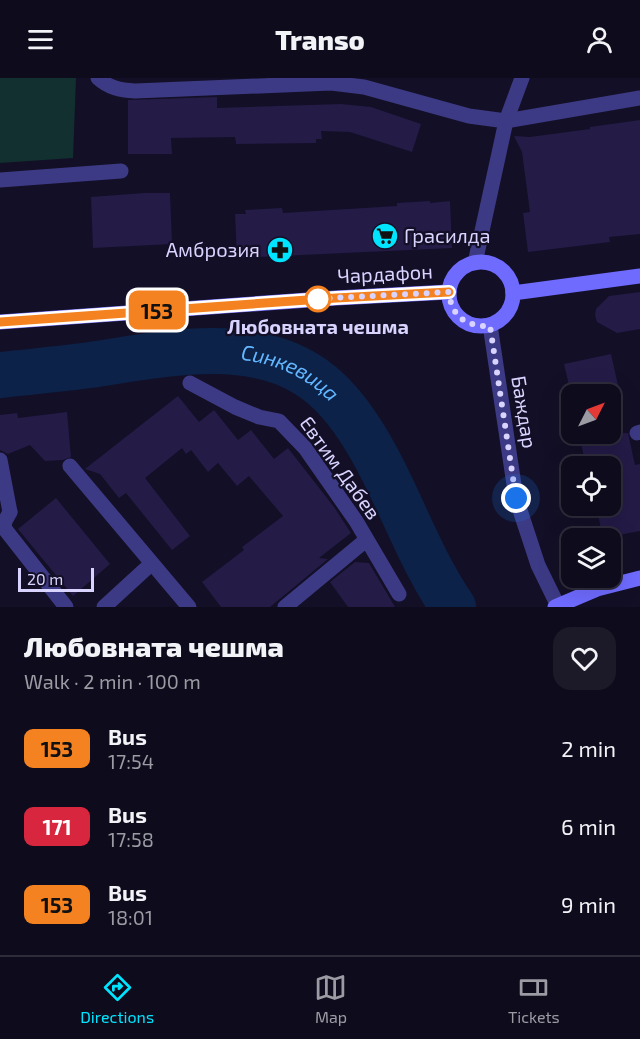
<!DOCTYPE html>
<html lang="en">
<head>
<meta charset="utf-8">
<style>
  body { margin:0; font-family:"Exo 2",sans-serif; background:#1c1929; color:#f1f3f6; height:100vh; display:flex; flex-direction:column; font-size:22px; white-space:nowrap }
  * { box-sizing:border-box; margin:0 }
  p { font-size:20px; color:#9b9ba3 }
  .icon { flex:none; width:33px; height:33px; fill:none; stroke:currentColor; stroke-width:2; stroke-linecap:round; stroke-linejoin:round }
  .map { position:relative; height:529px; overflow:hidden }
  .sheet { display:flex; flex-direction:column; background:#0e0b1c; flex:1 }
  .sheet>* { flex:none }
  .badge { padding:0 12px; border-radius:9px; font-size:21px; line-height:39px }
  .needle { width:39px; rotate:48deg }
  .controls { position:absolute; left:561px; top:306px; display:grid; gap:12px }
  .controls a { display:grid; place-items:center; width:60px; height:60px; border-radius:12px; background:#0e0b1c; box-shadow:0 6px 24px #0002,0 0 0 2px #2e2b3b; font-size:30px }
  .scale { position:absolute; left:18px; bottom:15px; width:76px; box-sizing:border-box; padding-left:6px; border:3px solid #d9d4ff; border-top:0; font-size:16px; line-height:21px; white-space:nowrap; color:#d9d4ff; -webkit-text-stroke:4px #130f26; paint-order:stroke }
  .you { position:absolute; width:30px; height:30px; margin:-15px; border:4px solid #fff; border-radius:50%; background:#1a73e8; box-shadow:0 0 0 9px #1a73e833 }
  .map>.badge { position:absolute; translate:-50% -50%; box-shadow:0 0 0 3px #fff }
  .round { display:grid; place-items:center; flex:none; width:63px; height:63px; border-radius:18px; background:#1c1929 }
  .headline { display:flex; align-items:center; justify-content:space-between; height:102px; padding:0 24px }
  h1 { font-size:28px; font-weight:800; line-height:45px }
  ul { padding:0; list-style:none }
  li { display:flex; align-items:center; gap:18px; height:78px; padding:0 24px }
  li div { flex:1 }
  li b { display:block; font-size:22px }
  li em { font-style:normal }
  li .badge { min-width:66px; font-weight:700; text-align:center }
  header { display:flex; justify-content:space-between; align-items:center; height:78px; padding:0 24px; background:#0e0b1c; font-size:27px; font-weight:800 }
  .dock { display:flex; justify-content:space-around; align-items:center; height:84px; border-top:2px solid #2e2b3b; background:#0e0b1c; font-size:16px; color:#9b9ba3 }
  .dock a { display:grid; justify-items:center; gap:3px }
  .dock .active { color:#00e5ff }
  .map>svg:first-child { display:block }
</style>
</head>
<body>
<header><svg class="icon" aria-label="menu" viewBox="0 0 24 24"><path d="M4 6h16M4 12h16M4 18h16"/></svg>Transo<svg class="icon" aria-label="person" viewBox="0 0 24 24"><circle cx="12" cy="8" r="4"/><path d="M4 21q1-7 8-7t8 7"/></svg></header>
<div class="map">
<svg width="640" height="529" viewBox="0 0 640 529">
  <rect width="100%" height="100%" fill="#130f26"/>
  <path fill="#12302f" d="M0,0h76l-3,80 -73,5z"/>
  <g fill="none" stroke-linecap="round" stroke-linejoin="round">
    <path stroke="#0c2248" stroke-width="46" id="s1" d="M0,297c30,-3 60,-6 90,-10 69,-10 155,-30 218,10 21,13 36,31 50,52 38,57 56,123 95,180"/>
  </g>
  <g fill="#241b47">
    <path d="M217,19v11l124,-4 30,3 50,17 -9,28 -62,-20 -29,-1 1,8h-6v4l-80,1 -1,-7 -64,1 1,16h-44v-54z"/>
    <path d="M640,42v114l-31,3 1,5 -82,10 -5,-39 7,-1 -8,-60 -8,-16 16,1 60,-8v-2z"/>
    <path d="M144,115h26l2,51 -79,4 -2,-51z"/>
    <path d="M430,123v2l20,-2 2,47 -215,10 -2,-44h11l-1,-4 37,-2 1,5 114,-7v-3z"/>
    <path d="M640,214v37l-23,4 -20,-11 -2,-7 1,-6 13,-13z"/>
    <path d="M611,276l9,40h-49l-7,-30z"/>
    <path d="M178,318l21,26 15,-12 24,30 13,-10 23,29 14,-11 46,59 17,26 -32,25 9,1 -58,48h-49l-19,-25 42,-32 -2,-3 41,-31 -34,-40 -12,10 -19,-23 -10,9 -17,-22 -5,4 -4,-6 -37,30 45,58 -18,14 -46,-57 -7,5 -19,-24 -15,-5z"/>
    <path d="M67,334l4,45 -8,3 -18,1 -15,-16 -22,9 -8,-4v-35l17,-2 1,5z"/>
    <path d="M628,355l7,32 5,-1v67l-37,7 -7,-32h14v-40h-24l-7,-32z"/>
    <path d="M56,420l54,66 -37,32 -55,-67z"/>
    <path d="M355,484l14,1 26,44h-47l-18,-25z"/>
  </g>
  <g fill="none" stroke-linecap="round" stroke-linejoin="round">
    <g stroke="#3d3a85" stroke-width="15">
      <path d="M98,0c11,10 22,12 37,13l196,-8 33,4 105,29 37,5 134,-23"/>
      <path d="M0,102l121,-9"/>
      <path d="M637,355l3,-1"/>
      <path d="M0,382l10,52"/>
    </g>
    <g stroke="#3d3a85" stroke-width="15">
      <path d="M190,305l45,24 24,10 20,4 26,27 51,73 43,73"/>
      <path d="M70,388l119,141"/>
      <path d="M10,434l-5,9 -1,7 62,79"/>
      <path d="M104,529l47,-43"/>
      <path d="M285,529l81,-67"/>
    </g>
    <g stroke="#3d3a85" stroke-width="15">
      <path d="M475,185l31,-142 16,-43"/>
      <path d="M490,247l26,173 22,67 20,41"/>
    </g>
    <g stroke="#6f6bff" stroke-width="15">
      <circle cx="481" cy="216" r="32"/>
      <path d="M513,215l127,-17"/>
      <path d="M0,244l336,-24 113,-6"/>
      <path d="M555,529l42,-18 43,-11"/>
    </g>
  </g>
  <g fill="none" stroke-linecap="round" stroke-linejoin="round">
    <defs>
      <path id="line" d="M0,244l336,-24 113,-6"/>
    </defs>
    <use href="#line" stroke="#fff" stroke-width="14"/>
    <use href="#line" stroke="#f58220" stroke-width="9"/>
    <path stroke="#d9d4ff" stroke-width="6" stroke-dasharray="0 10.8" d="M318,221h-5l136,-7c2,24 17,35 41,34l26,172"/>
  </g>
  <defs>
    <symbol id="supermarket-disc" viewBox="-11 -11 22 22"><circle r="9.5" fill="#00e5ff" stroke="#130f26"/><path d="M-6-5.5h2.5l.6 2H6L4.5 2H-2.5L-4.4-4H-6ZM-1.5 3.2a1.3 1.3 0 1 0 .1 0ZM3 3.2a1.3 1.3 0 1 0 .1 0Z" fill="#111"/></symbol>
    <symbol id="pharmacy-disc" viewBox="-11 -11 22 22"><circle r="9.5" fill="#00e5ff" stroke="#130f26"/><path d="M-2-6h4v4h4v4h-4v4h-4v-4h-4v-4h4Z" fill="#111"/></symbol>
  </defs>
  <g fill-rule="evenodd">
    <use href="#supermarket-disc" x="370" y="143" width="30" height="30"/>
    <use href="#pharmacy-disc" x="265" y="157" width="30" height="30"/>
  </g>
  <circle fill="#fff" stroke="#f58220" stroke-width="3" cx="318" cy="221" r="12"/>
  <g text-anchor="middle" stroke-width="4.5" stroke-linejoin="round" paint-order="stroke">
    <g font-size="20" fill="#d9d4ff" stroke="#130f26" text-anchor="start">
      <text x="404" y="165">Грасилда</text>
      <text x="260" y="179" text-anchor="end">Амброзия</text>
    </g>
    <g font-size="20" fill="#d9d4ff" stroke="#130f26">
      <text transform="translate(385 196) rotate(-3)" y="7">Чардафон</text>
      <text transform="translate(524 334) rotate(81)" y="7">Баждар</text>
      <text transform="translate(340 390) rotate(54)" y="7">Евтим Дабев</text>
    </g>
    <g font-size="20" font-weight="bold" fill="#d9d4ff" stroke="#130f26">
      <text x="318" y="256">Любовната чешма</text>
    </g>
    <g font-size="21" font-style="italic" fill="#62b6ff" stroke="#130f26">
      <text dy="7" stroke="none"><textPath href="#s1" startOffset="296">Синкевица</textPath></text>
    </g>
  </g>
</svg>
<div class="controls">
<a><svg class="needle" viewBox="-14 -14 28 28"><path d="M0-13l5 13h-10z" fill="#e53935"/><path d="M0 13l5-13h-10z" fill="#9b9ba3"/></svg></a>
<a><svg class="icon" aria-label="locate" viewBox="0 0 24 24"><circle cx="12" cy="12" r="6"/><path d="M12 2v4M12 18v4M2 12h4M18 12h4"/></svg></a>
<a><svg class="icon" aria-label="layers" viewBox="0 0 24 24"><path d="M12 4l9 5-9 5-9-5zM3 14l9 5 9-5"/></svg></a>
</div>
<div class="scale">20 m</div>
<div class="you" style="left:516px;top:420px"></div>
<b class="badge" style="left:157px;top:232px;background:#f58220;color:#111">153</b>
</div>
<section class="sheet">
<div class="headline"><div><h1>Любовната чешма</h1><p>Walk · 2 min · 100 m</p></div><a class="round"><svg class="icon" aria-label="heart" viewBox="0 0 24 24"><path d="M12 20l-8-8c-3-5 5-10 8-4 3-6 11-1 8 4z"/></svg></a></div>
<ul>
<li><span class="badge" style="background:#f58220;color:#111">153</span><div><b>Bus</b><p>17:54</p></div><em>2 min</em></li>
<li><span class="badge" style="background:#d7263d;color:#fff">171</span><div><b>Bus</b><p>17:58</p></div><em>6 min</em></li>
<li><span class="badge" style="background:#f58220;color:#111">153</span><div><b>Bus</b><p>18:01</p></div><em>9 min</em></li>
</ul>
</section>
<nav class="dock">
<a class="active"><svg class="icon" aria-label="directions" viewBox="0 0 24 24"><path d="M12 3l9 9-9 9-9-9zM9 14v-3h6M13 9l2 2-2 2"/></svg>Directions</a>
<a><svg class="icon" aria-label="map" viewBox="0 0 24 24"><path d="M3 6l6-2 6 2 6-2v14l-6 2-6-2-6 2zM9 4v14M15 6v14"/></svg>Map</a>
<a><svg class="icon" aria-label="tickets" viewBox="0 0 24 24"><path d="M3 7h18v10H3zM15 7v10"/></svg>Tickets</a>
</nav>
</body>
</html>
